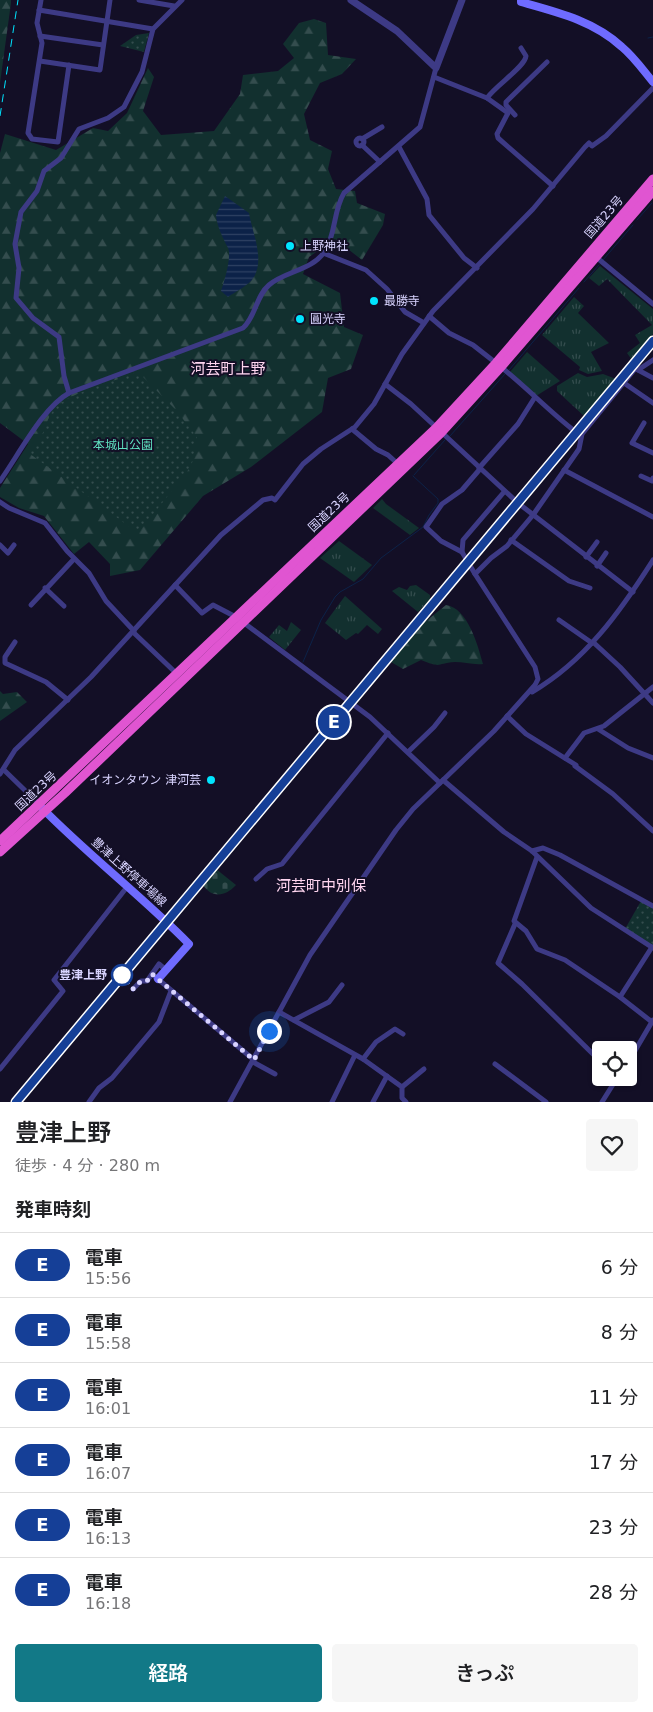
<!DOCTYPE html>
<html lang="ja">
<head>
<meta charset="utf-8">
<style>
  body { margin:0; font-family:"DejaVu Sans","Noto Sans JP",sans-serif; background:#f6f6f6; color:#202124; height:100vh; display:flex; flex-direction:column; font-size:19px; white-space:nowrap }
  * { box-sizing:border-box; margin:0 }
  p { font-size:16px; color:#757577 }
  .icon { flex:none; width:28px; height:28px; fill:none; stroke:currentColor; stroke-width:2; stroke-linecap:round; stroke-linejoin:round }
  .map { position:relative; height:1102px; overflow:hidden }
  .panel { display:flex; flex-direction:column; background:#fff; flex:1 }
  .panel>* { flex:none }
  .badge { padding:0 10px; border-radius:16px; font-size:18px; line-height:32px }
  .controls { position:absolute; left:592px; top:1041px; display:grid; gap:10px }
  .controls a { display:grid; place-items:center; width:45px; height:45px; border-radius:5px; background:#fff; box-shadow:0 1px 4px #0004; font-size:25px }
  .you { position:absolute; width:25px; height:25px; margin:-12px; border:4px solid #fff; border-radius:50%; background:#1a73e8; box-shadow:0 0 0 8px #1a73e833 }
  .map>.badge { position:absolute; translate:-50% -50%; box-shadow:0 0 0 2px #fff }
  h2 { padding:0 15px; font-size:19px; line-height:45px }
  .round { display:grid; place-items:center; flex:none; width:52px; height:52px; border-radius:5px; background:#f6f6f6 }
  .summary { display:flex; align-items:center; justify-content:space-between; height:85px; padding:0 15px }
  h1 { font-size:24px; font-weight:600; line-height:38px }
  .button { display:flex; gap:10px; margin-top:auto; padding:10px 15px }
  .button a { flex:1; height:58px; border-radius:5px; background:#127987; color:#fff; font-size:20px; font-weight:600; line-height:58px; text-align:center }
  .button a+a { background:#f6f6f6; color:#202124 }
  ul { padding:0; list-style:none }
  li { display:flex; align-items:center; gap:15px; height:65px; padding:0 15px; border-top:1px solid #e0e0e0 }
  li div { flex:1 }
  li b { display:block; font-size:19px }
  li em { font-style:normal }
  li .badge { min-width:55px; font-weight:700; text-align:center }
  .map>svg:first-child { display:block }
</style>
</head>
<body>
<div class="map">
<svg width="653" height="1102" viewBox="0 0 653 1102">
  <defs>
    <pattern id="grass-tufts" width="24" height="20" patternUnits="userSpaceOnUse" patternTransform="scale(1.25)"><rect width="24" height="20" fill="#12302f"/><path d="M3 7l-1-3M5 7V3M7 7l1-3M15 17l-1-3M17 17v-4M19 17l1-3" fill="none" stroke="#344d4e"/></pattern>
    <pattern id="forest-firs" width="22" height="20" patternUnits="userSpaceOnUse" patternTransform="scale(1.25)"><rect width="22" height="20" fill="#12302f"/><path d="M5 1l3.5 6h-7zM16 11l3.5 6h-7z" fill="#344d4e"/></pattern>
    <pattern id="cemetery-stones" width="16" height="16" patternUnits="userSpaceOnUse" patternTransform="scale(1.25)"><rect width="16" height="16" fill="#12302f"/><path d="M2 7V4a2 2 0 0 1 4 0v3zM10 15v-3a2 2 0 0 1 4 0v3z" fill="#344d4e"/></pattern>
    <pattern id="park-dots" width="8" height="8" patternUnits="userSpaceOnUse" patternTransform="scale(1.25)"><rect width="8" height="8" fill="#12302f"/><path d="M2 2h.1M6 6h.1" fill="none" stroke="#344d4e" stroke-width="1.8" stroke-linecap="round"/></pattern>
    <pattern id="water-rules" width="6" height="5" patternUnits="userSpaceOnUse" patternTransform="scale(1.25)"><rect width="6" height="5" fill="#0c2248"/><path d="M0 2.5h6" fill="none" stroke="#2f4163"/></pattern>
  </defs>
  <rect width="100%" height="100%" fill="#130f26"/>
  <g fill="url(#grass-tufts)">
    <path d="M600,266l53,43v25l-21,26 -5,-7 13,-10 -5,-8 17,-10 -45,-46 -8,7 -10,-8z"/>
    <path d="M574,297l10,9 -6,7 31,30 -18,9 11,19 -14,3 -9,-4 1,-3 -38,-32z"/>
    <path d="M527,352l33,29 -24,15 -26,-24z"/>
    <path d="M578,373l9,4 16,-3 13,5 -32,37 -27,-25v-5z"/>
    <path d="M382,499l4,5 33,24 -9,7 -37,-27z"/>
    <path d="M339,541l33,24 -18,17 -34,-24z"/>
    <path d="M416,585l14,10v4l-12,13 -26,-21 7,-4 8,3 3,-4z"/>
    <path d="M345,596l37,33 -4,5 -11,-9 -9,9 -2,-1 -10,7 -21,-17z"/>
    <path d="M291,622l10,8 -16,20 -16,-13 10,-12 8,6z"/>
  </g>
  <g fill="url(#forest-firs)">
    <path d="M0,0h11v3l-11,80z"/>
    <path d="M314,19l12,4 2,32 28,4 -14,15 -22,9 -16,31 6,26 22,11 -4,18 8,20 19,2 2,12 28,11 -2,11 -21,35 -27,-21 -26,18 -6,17 37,19 4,34 19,8 -12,34 -23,9 -6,34 -71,55 -48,29 -63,74 -30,6v-12l-21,-22 -15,12 -30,-38 -25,-8 -19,-11v-9l28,-44 -28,-21v-270l5,-19 51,16 37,-22 15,3 19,-18 21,-45 6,9 -11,34 18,24 53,-4 26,-37 3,-19 35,-4 16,-13 -11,-14 16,-21z"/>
    <path d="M446,605c22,3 32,41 37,59 -10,1 -19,-2 -28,-2 -19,1 -12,7 -34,-2l-18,9 -12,-7 30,-37z"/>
    <path d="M0,691l3,3 14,-2 10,10 -27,19z"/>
  </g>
  <path fill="url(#cemetery-stones)" d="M216,869l20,16c-10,11 -24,14 -33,0z"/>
  <g fill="url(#park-dots)">
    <path d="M149,33l-5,19 -24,-6 16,-11z"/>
    <path d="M138,372l38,38 21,27 -2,20 -8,15 -49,61 -112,-82c23,-14 16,-29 30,-44 13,-14 62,-27 82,-35z"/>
    <path d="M641,901l12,7v39l-28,-18z"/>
  </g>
  <path fill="url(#water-rules)" d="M225,196l24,17c3,19 18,50 2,68 -6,6 -16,11 -23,16l-7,-6c3,-8 11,-35 7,-43 -5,-10 -11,-21 -12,-33z"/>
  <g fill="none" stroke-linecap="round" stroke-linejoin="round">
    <g stroke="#0c2248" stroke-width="1">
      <path d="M648,38l5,-1"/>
      <path d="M637,220l15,-17"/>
      <path d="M603,260l30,-35"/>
      <path d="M584,282l15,-17"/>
      <path d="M509,370l70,-82"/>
      <path d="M450,436l55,-62"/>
      <path d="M414,475l31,-35"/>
      <path d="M303,662l18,-42 14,-23 5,-5 23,-13 18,-21 42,-31 6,-12 9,-12v-4l-25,-23"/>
    </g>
    <g stroke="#3d3a85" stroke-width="5">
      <path d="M41,0l-4,23 5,20 -14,90 4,6 26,3 11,-77"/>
      <path d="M139,0l35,6"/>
      <path d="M39,10l114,19"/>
      <path d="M40,36l63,9"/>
      <path d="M40,61l60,9 10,-70"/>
      <path d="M434,77l53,21 21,15 -11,21 1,4 55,48"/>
      <path d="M487,98c9,-13 38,-31 39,-42l-5,-8"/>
      <path d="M515,115l-9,-10v-3l41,-40"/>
      <circle cx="360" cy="142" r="4"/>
      <path d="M362,139l20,-12"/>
      <path d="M362,145l18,17"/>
      <path d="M399,147l28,52 2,16 35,43 13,10"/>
      <path d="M323,253l43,17 21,19 18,23 19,11"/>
      <path d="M596,257l57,47"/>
      <path d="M429,316l20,17 24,12 23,18"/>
      <path d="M501,367c25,20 46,42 71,62"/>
      <path d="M638,370l15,8"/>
      <path d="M624,383l29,20"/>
      <path d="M385,384l26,20 107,99 115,89"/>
      <path d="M69,393l-5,-17 -5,-39 -26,-19 -17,-20 3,-30 -4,-24 6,-32 16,-21 7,-20 17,-13 18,-29 29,-11 16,-11 18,-35 11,-43 29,-29"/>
      <path d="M644,423l-12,20 21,10"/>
      <path d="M352,429l24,20 12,6 10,9"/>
      <path d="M479,468l39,-44 17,-27"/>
      <path d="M564,470l89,47"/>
      <path d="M641,476l11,5 1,-3"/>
      <path d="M0,481c18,-25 43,-74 69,-88l174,-65c13,-12 13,-32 26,-43 16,-14 43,-14 56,-34 11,-17 8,-40 19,-58l76,-66 16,-59"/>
      <path d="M0,502l9,6 36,15 22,28 22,22 17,28 28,30"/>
      <path d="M511,540l58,41 21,7"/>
      <path d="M0,545l8,8 6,-8"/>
      <path d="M462,552l-21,-11 -15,-14 16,-23 20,-14 18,-21"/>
      <path d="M586,557l11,-15"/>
      <path d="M597,566l9,-13"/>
      <path d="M475,574l-13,-22 1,-12 41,-48"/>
      <path d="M175,585l27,28 11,-8 23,12 134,100 70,66"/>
      <path d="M45,588l19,18"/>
      <path d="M31,605l43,-46"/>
      <path d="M559,620l33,23"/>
      <path d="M133,632l44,42"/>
      <path d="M15,642l-10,15v6l41,19 22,18"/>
      <path d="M593,642l27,25 33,36"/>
      <path d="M532,692c53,-31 88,-80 121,-132"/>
      <path d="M507,716l19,18 50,31"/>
      <path d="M598,729l30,19 25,10"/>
      <path d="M408,752l26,-25 11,-14"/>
      <path d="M565,758l19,-25 20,-7 49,-39"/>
      <path d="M575,766l38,28 40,37"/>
      <path d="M4,770l35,34"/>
      <path d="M0,774l15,-24 76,-73 130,-142 42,-35 9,-2 3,2 28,-36 18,-15 34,-22 19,-23 28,-50 31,-43 100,-102 52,-62 4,-4 3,3 14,-10 47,-48"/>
      <path d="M443,780l61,52 28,19 59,57 62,40"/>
      <path d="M532,851l11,-3 17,7 93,51"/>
      <path d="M537,857l-23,64 12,10 11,18 28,11 55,37 32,25"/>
      <path d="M256,879l11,-10 15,-5 106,-131"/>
      <path d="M515,924l-17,39 24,21 79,78"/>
      <path d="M152,974l102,86"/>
      <path d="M133,989l8,-8h6l12,-17 6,5"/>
      <path d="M620,997l32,-50"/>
      <path d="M279,1012l84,47 39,28v11l4,4"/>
      <path d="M294,1020l35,-18 13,-17"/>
      <path d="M363,1059l13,-17 19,-13 8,5"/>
      <path d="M629,1061l24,-41"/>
      <path d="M253,1062l22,12"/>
      <path d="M495,1064l51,38"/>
      <path d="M0,1069l63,-78 -9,-11 73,-93"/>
      <path d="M402,1087l22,-18"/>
      <path d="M89,1102l10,-14 13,-10 47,-56 12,-31"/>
      <path d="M230,1102l80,-147 86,-125 17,-21 81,-78 41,-46 3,-6 -3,-12 -60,-93 16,-16 16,-12 26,-31 46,-66 3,-15 53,-65 3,1 15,-10"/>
      <path d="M332,1102l23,-47"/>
      <path d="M373,1102l14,-26"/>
      <path d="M602,1102l15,-24"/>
    </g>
    <path stroke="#3d3a85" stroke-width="7" d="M351,0l46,31 39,37 26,-68"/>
    <g stroke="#6f6bff" stroke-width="8">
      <path d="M521,0v2c36,10 73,19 101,45 12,10 21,23 31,35"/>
      <path d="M41,807c47,48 101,89 148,137l-31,35"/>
    </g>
    <g stroke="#e055d1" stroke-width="9">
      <path d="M0,841l436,-413 60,-65 157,-184"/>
      <path d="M0,852l65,-59 376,-360 60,-66 152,-176"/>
    </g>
    <g stroke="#00e5ff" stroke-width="1" stroke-dasharray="8 6" stroke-linecap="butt">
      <path d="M0,116l18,-116"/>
      <path d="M12,1102l641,-764"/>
    </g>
  </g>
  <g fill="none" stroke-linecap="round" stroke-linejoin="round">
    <defs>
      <path id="line" d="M16,1102l637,-761"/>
    </defs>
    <use href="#line" stroke="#fff" stroke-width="11"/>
    <use href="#line" stroke="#153f97" stroke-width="8"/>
    <path stroke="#d9d4ff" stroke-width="5" stroke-dasharray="0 9" d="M122,975l11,14 8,-8h6l5,-7 102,86 15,-29"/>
  </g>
  <g fill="#00e5ff" stroke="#130f26" stroke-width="2">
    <circle cx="290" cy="246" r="5"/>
    <circle cx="374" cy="301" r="5"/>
    <circle cx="300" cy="319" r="5"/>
    <circle cx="211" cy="780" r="5"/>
  </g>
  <circle fill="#fff" stroke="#153f97" stroke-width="2.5" cx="122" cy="975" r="10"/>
  <g text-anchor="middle" stroke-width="4" stroke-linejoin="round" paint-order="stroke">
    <g font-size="12" fill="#d9d4ff" stroke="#130f26">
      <text transform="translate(604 217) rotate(-49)" y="4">国道23号</text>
      <text transform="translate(329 512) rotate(-43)" y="4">国道23号</text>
      <text transform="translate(36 791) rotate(-43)" y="4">国道23号</text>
      <text transform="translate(129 872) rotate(42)" y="4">豊津上野停車場線</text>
    </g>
    <g font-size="12" fill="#d9d4ff" stroke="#130f26" text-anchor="start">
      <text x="300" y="250">上野神社</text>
      <text x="384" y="305">最勝寺</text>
      <text x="310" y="323">圓光寺</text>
      <text x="201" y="784" text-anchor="end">イオンタウン 津河芸</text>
    </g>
    <g font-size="12" fill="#5fe0c0" stroke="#130f26">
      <text x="123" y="449">本城山公園</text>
    </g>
    <g font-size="12" font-weight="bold" fill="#d9d4ff" stroke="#130f26" text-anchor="end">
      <text x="107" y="979">豊津上野</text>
    </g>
    <g font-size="15" fill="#ffd6f0" stroke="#130f26">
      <text x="228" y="374">河芸町上野</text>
      <text x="321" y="891">河芸町中別保</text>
    </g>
  </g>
</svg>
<div class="controls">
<a><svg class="icon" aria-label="locate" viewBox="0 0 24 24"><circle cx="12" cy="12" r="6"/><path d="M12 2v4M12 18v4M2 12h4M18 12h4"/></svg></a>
</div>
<div class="you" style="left:269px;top:1031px"></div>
<b class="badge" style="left:334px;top:722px;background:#153f97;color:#fff">E</b>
</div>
<section class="panel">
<div class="summary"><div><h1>豊津上野</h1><p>徒歩 · 4 分 · 280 m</p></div><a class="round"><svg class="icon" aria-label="heart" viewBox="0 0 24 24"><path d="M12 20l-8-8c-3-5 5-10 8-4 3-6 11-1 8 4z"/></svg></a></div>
<h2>発車時刻</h2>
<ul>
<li><span class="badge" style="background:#153f97;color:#fff">E</span><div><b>電車</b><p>15:56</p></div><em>6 分</em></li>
<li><span class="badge" style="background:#153f97;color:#fff">E</span><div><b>電車</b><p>15:58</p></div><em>8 分</em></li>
<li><span class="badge" style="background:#153f97;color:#fff">E</span><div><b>電車</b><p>16:01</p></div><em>11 分</em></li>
<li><span class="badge" style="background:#153f97;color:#fff">E</span><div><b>電車</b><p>16:07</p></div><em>17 分</em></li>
<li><span class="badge" style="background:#153f97;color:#fff">E</span><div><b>電車</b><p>16:13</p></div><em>23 分</em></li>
<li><span class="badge" style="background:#153f97;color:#fff">E</span><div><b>電車</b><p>16:18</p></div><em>28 分</em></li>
</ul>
<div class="button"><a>経路</a><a>きっぷ</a></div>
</section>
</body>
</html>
